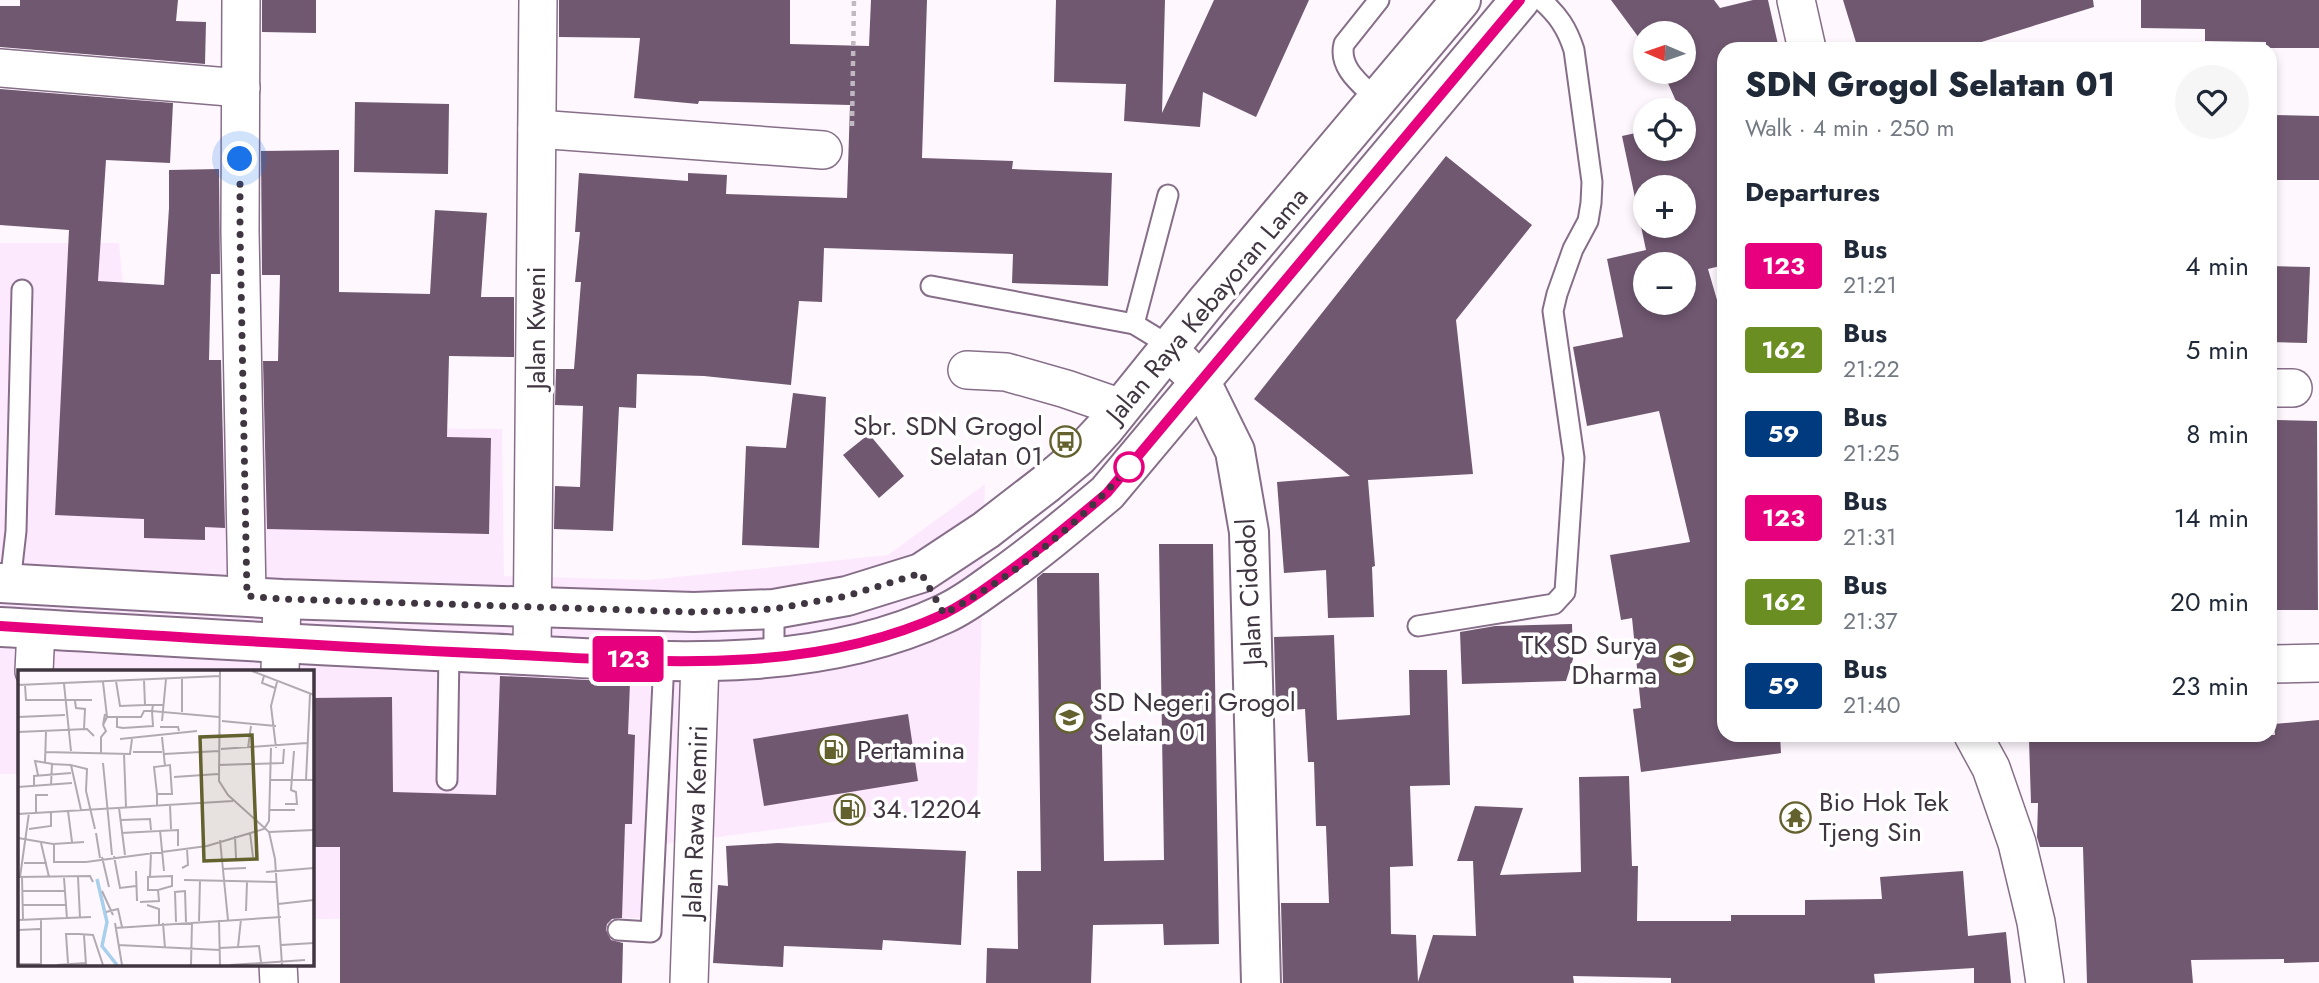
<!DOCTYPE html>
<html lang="en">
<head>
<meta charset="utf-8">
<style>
  body { margin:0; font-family:Jost,sans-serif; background:#f6f6f7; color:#1f2937; height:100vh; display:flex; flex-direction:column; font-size:26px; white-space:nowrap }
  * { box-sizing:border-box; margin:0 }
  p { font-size:23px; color:#747a83 }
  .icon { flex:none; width:38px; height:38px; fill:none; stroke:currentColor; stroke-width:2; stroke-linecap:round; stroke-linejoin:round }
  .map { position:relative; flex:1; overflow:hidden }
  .panel { position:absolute; left:1717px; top:42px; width:560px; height:700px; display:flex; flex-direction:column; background:#fff; border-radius:21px; box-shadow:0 4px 10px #0003 }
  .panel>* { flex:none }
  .badge { padding:0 14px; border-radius:5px; font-size:24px; line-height:46px }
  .needle { width:46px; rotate:272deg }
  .buttons { position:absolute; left:1633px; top:21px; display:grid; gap:14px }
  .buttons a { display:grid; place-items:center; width:63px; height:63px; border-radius:50%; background:#fff; box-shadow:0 4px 10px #0003; font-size:35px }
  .you { position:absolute; width:35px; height:35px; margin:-18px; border:5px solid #fff; border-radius:50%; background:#1a73e8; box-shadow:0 0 0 10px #1a73e833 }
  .map>.badge { position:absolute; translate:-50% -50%; box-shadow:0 0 0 4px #fff }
  h2 { padding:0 28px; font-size:26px; line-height:63px }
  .round { display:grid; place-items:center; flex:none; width:74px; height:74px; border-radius:37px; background:#f6f6f7 }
  .summary { display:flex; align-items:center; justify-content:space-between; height:119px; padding:0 28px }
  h1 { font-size:33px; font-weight:800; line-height:52px }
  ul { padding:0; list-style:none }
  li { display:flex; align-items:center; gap:21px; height:84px; padding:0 28px }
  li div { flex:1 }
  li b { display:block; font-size:26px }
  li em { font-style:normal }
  li .badge { min-width:77px; font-weight:700; text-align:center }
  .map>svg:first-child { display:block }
</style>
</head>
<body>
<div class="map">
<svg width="2319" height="983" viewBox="0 0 2319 983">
  <rect width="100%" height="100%" fill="#fef8fe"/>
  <path fill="#fde9fe" d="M0,243h119l17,183 366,3 2,147 144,4 240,-25 97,-71 -8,319 -319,42 2,73 -348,1v-248h-293v103h-19z"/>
  <g fill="#705871" fill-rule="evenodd">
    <path d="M20,0h158l-2,21 30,1 -1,42 -205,-17v-41h20z"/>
    <path d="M262,0h54v33l-54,-1z"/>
    <path d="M559,0h231v44l79,2 2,-46h56l-5,158 91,3 -1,8 100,4 -4,113 -96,-3 1,-29 -189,-6 -2,54 -23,-1 -8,84 -87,-9 -67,-2 -1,34 -17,-1 -6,124 -59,-2 1,-43 25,1 3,-81 -28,-1 1,-36h18l7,-87h-6l5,-50h-5l4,-59 109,8v-8l39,2 -1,19 121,4 3,-93 -151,-4 -1,3 -64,-6 6,-60 -81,-1z"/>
    <path d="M1056,0h109l-3,113 52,-113h95l-53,117 -53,-25 -3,35 -76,-6 2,-37 -72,-2z"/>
    <path d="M1611,0h103l6,8 33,-8h15l11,49h-55v216l-16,4 16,55v411h56l1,18 -140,19 -8,-63 8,-1 -9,-90 -11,2 -11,-65 80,-13 -31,-131 -72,15 -14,-79 50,-10 -16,-78 39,-9 -24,-114 23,-5v18h39v-26h1l-1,-13h-4l-17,-38h21v-39h-39v13zM1645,187h39v39h-39zM1645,264h39v39h-39z"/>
    <path d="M1843,0h250l1,7 -135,42h-101z"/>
    <path d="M2141,0h178v48h-53v-6l-61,-1v-12l-64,-1z"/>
    <path d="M0,89l173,14 -3,60 -64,-3 -8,121 66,4 5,-77v-38l50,-1 1,105h-9l-2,86h12l4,168 -20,-1v13l-61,-2v-19l-89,-4 14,-285 -69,-5z"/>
    <path d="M355,102l94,2 -1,70 -94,-2z"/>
    <path d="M2272,115l47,1v64h-47z"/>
    <path d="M339,150v142l91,2 5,-84 52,3 -6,84h33v60l-65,-1 -2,81 44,1 -2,96 -222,-5 -4,-168h15l2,-86h-18l-1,-124z"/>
    <path d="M1446,156l86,69 -76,95 17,154 -105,6 7,86 -3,1 2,50 -46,1 -2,-48 -42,3 -7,-91 73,-6 -96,-77z"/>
    <path d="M2270,266l40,1 -3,76 -37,-1z"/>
    <path d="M793,393l33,4 -7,151 -77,-3 4,-99 40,2z"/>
    <path d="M2276,420l41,1 1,189h-46l-2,-90h7z"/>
    <path d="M869,434l35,42 -25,22 -36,-43z"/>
    <path d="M1159,544h54l6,400 -55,1 -1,-21 -70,1 -2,58h-105l1,-35 31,1 -1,-78h24l-4,-293 6,-5h56l5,288 60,-1z"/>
    <path d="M1572,624l1,35 -7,22 -104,3 -2,-52 35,-6z"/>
    <path d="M1334,635l3,85 73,-5 -1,-45h38l3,115 -40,1 3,80 -23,1 1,67 25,1 2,47 15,-47 43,1 -3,-75h-16l18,-55 48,2 -23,67 81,-3 -2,-95 50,-1 3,90h6l-1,55h94v-6h74v-15l77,-1 -2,-22 83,-6 5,65 38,-4 5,51h-37v-15l-100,6 1,9h-204v-5l-98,-2 1,7h-291l-2,-80h48l-3,-77h-10l-2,-64h-6l-3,-53 -29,2 -2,-74z"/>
    <path d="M500,676l130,6 -2,52 7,1 -3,89h-7l-3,94 -10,1 -5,5 -1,6 5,10 12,3 -1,40h-282v-136h-28v-149l80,-1 1,95 103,3z"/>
    <path d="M908,714l10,67 -154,25 -11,-67z"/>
    <path d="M2319,720v242l-35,1v-4l-93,1 2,23h-106l-4,-136h-43l-3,-10 1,-34h-7l-2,-63 152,-5h94l-1,-11z"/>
    <path d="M778,843l188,8 -5,94 -78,-5 -1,10 -98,-4 -1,21 -70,-4 5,-78 10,1 -2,-40z"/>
  </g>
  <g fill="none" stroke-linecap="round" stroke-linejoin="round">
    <defs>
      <g id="service">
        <path d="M1377,100c-16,-16 -39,-32 -33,-56l35,-44"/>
        <path d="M931,286l203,38 23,14 11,12"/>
        <path d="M1134,324l34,-129"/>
        <path d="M10,584l6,-53 6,-241"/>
        <path d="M774,609v49"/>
        <path d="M1418,626l136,-22 11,-12 9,-134 -21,-147 4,-17 16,-45 15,-28 3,-18 1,-21 -18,-132c-7,-22 -16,-35 -33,-50"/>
        <path d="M447,780l2,-128"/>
        <path d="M618,930l33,2 13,-272"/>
      </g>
      <g id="minor">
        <path d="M241,0l-1,231 7,365"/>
        <path d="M1796,0l11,49"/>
        <path d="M0,68l241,20"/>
        <path d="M537,129l286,21"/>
        <path d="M967,370l39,2 60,17 55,19"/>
        <path d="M2270,388h23"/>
        <path d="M532,655l6,-655"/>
        <path d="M2270,664l49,-1"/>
        <path d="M34,671l2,-42"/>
        <path d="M280,671l2,-72"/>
        <path d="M1973,735l18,33 26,75 19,79 9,61"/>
        <path d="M278,964l1,19"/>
        <path d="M689,983l11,-321"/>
      </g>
      <path id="tertiary" d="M1168,350l33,32 34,69 14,81 12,451"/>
      <g id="primary">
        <path d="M0,583l282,16 412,13 80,-3 73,-13 74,-23 65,-43 61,-47 31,-26 26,-28 104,-129 253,-300"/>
        <path d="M0,627c160,9 320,19 481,26 154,6 319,28 463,-39 18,-8 34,-20 49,-31 40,-28 77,-59 114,-90l413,-493"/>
      </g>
    </defs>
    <use href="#service" stroke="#866e88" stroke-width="23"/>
    <use href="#minor" stroke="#866e88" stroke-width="40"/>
    <use href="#tertiary" stroke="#866e88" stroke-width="42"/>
    <use href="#primary" stroke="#866e88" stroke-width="42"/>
    <path stroke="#c0b9c1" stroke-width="4.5" stroke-dasharray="5 5" stroke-linecap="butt" d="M852,126l2,-126"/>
    <use href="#service" stroke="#fff" stroke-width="19"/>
    <use href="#minor" stroke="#fff" stroke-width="37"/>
    <use href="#tertiary" stroke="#fff" stroke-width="38"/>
    <use href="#primary" stroke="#fff" stroke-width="38"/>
  </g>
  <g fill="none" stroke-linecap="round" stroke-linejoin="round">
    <defs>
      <path id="line" d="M0,626c158,10 317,20 475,27 155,6 324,28 469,-39 18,-9 34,-20 49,-31 40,-28 77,-59 114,-90l413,-493"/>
    </defs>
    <use href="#line" stroke="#fff" stroke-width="16"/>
    <use href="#line" stroke="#e6007e" stroke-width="10"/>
    <path stroke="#403641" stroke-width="7" stroke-dasharray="0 12.6" d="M240,159v72l7,365 35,3 412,13 80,-3 73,-13 74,-23 23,41c68,-37 134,-89 185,-147"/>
  </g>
  <defs>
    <symbol id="bus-ring" viewBox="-11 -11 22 22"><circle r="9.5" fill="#fff" stroke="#63612d" stroke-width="1.5"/><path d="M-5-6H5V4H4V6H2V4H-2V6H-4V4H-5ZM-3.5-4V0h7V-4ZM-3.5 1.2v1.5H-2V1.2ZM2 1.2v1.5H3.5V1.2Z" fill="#63612d"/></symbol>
    <symbol id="school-ring" viewBox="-11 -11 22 22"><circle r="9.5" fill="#fff" stroke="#63612d" stroke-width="1.5"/><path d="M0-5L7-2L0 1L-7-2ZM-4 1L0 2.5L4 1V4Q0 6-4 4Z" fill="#63612d"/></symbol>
    <symbol id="fuel-ring" viewBox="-11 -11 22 22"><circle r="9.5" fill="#fff" stroke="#63612d" stroke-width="1.5"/><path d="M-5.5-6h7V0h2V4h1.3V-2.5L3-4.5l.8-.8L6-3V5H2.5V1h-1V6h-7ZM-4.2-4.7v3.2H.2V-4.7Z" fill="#63612d"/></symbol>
    <symbol id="temple-ring" viewBox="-11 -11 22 22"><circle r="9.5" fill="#fff" stroke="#63612d" stroke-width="1.5"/><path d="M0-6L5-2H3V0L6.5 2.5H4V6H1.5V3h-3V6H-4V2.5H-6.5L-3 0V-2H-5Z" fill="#63612d"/></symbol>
  </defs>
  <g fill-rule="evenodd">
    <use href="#bus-ring" x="1048" y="424" width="35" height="35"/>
    <use href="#school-ring" x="1662" y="642" width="35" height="35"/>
    <use href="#school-ring" x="1052" y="700" width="35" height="35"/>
    <use href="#fuel-ring" x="816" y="732" width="35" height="35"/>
    <use href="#fuel-ring" x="832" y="792" width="35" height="35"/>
    <use href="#temple-ring" x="1778" y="800" width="35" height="35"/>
  </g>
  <circle fill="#fff" stroke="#e6007e" stroke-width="3.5" cx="1129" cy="467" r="14"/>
  <g text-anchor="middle" stroke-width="7" stroke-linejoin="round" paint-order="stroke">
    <g font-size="26" fill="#403641" stroke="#fff">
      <text transform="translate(1207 305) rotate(-50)" y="9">Jalan Raya Kebayoran Lama</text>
      <text transform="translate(536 328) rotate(-90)" y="9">Jalan Kweni</text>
      <text transform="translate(1249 592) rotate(-93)" y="9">Jalan Cidodol</text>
      <text transform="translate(695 822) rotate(-88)" y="9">Jalan Rawa Kemiri</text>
    </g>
    <g font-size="26" fill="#403641" stroke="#fff" text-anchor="start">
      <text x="1043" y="435" text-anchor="end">Sbr. SDN Grogol<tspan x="1043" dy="30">Selatan 01</tspan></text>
      <text x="1657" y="654" text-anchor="end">TK SD Surya<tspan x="1657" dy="30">Dharma</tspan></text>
      <text x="1093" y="711">SD Negeri Grogol<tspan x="1093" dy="30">Selatan 01</tspan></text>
      <text x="857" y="759">Pertamina</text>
      <text x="1819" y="811">Bio Hok Tek<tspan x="1819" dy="30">Tjeng Sin</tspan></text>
      <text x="872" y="818">34.12204</text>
    </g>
  </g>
  <g transform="translate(18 670)">
    <rect width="296" height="296" fill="#fef8fe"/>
    <path fill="none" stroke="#a8cfeb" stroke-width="3.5" d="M79,209l10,43 -5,24 15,19"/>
    <path fill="none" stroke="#b2aab2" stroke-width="2" d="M202,1l-1,110 9,14 41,37 6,27 7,106M234,1l62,24M246,6l-2,7 13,5M126,10l1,25h19M98,11l4,25 25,-1M85,12l4,35 -4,8 2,-11M46,14l7,67M0,15l202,-9M7,15l1,15h66M57,31l1,7 9,1 -1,20M164,42v-34M0,47l47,-2M89,47h34l3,-6h8l1,-6M99,48v9l6,1 30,-2 -1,-15 67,6M144,51l4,-42M204,51l54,5M142,57h18l1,4M0,62l69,-3 7,7M144,67l3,29M102,69l77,-8M230,78l3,-22M258,78l-5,-42 6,-24M203,79l86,-6M27,82l85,2 2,-15M115,82h29M83,84v-17l5,-6 -3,-6M106,84l2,53M146,84l55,-3M27,92l1,-31M85,93l9,92M200,95l65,-2 1,-14M20,105l-3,-14 18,3M156,107l44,-3M252,110h44M288,110l4,-86M33,115l1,-21 19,1M16,116v-10l37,-3M0,117l54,-4M139,124l-3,-27 16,-2 2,29h-15v11M267,134h12l-1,-12 -5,-2 3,-39M152,135l1,24M101,138l6,47M63,140l-10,-45 16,4 -1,22 9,38M251,140h26M50,141l4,31M18,143v-18h12M0,144l215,-13M103,150l29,-1 1,11M11,159l22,-3v-14M142,160l4,41M251,162l45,-2M78,163l4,25M103,163l57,-3v16M232,163l3,24M217,166l1,22M0,168l35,6 31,-2M202,170l8,80M23,173l8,34M36,174v18h32l121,-16 57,-17 5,-8 2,-73M96,186l6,32 16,-2M84,187l7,30M6,193h23M164,198l6,-3 -1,-16M204,199l24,-1M118,201l1,30M248,202l48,-4M0,207l72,-1 3,6M2,207l9,-64M4,207l1,43M60,207l2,41M132,207l1,-25M46,208l3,41M166,210l93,2M4,221h43M84,221l11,24M122,232l19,-1 -1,-11h-10v-13l24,-1v10l-14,4M260,234l36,-4M4,235h44M129,235l12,4v15M228,241l1,-29M88,242l12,-3 4,18M0,250l73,-3M23,250v45M201,250l1,45M181,251l1,-41M158,252l-1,-30 10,-1 1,31M97,253l7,42M145,253l2,25M97,258l166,-11M0,260l22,-1M66,265l2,30M100,275l102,5M263,275l33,-2M220,277l3,-28M201,278l40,-2 2,16M50,293l-2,-29h13l14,1 10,30M0,294h23M39,295l29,-2M173,295l1,-43M212,295l75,-5"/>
    <path fill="#63612d" fill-opacity="0.15" stroke="#63612d" stroke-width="3.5" d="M234,65l5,124 -53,2 -4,-124z"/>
    <rect width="296" height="296" fill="none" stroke="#403641" stroke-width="3.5"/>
  </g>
</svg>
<div class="buttons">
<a><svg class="needle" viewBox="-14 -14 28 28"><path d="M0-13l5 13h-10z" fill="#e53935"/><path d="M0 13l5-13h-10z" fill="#747a83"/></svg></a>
<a><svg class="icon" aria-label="locate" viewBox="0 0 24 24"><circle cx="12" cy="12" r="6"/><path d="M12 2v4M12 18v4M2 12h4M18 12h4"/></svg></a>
<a>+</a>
<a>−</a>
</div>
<div class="you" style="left:240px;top:159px"></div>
<b class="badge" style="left:628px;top:659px;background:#e6007e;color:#fff">123</b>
<section class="panel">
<div class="summary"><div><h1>SDN Grogol Selatan 01</h1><p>Walk · 4 min · 250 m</p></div><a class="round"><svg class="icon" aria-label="heart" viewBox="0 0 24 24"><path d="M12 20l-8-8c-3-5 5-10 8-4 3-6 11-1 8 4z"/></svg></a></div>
<h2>Departures</h2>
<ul>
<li><span class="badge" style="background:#e6007e;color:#fff">123</span><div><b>Bus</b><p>21:21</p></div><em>4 min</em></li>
<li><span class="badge" style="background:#6b8e23;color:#fff">162</span><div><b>Bus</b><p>21:22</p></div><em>5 min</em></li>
<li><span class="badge" style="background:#003b80;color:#fff">59</span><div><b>Bus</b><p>21:25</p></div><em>8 min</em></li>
<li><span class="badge" style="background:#e6007e;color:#fff">123</span><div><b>Bus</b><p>21:31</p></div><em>14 min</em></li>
<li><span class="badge" style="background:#6b8e23;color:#fff">162</span><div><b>Bus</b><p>21:37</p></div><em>20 min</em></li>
<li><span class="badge" style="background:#003b80;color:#fff">59</span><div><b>Bus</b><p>21:40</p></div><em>23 min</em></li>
</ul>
</section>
</div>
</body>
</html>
